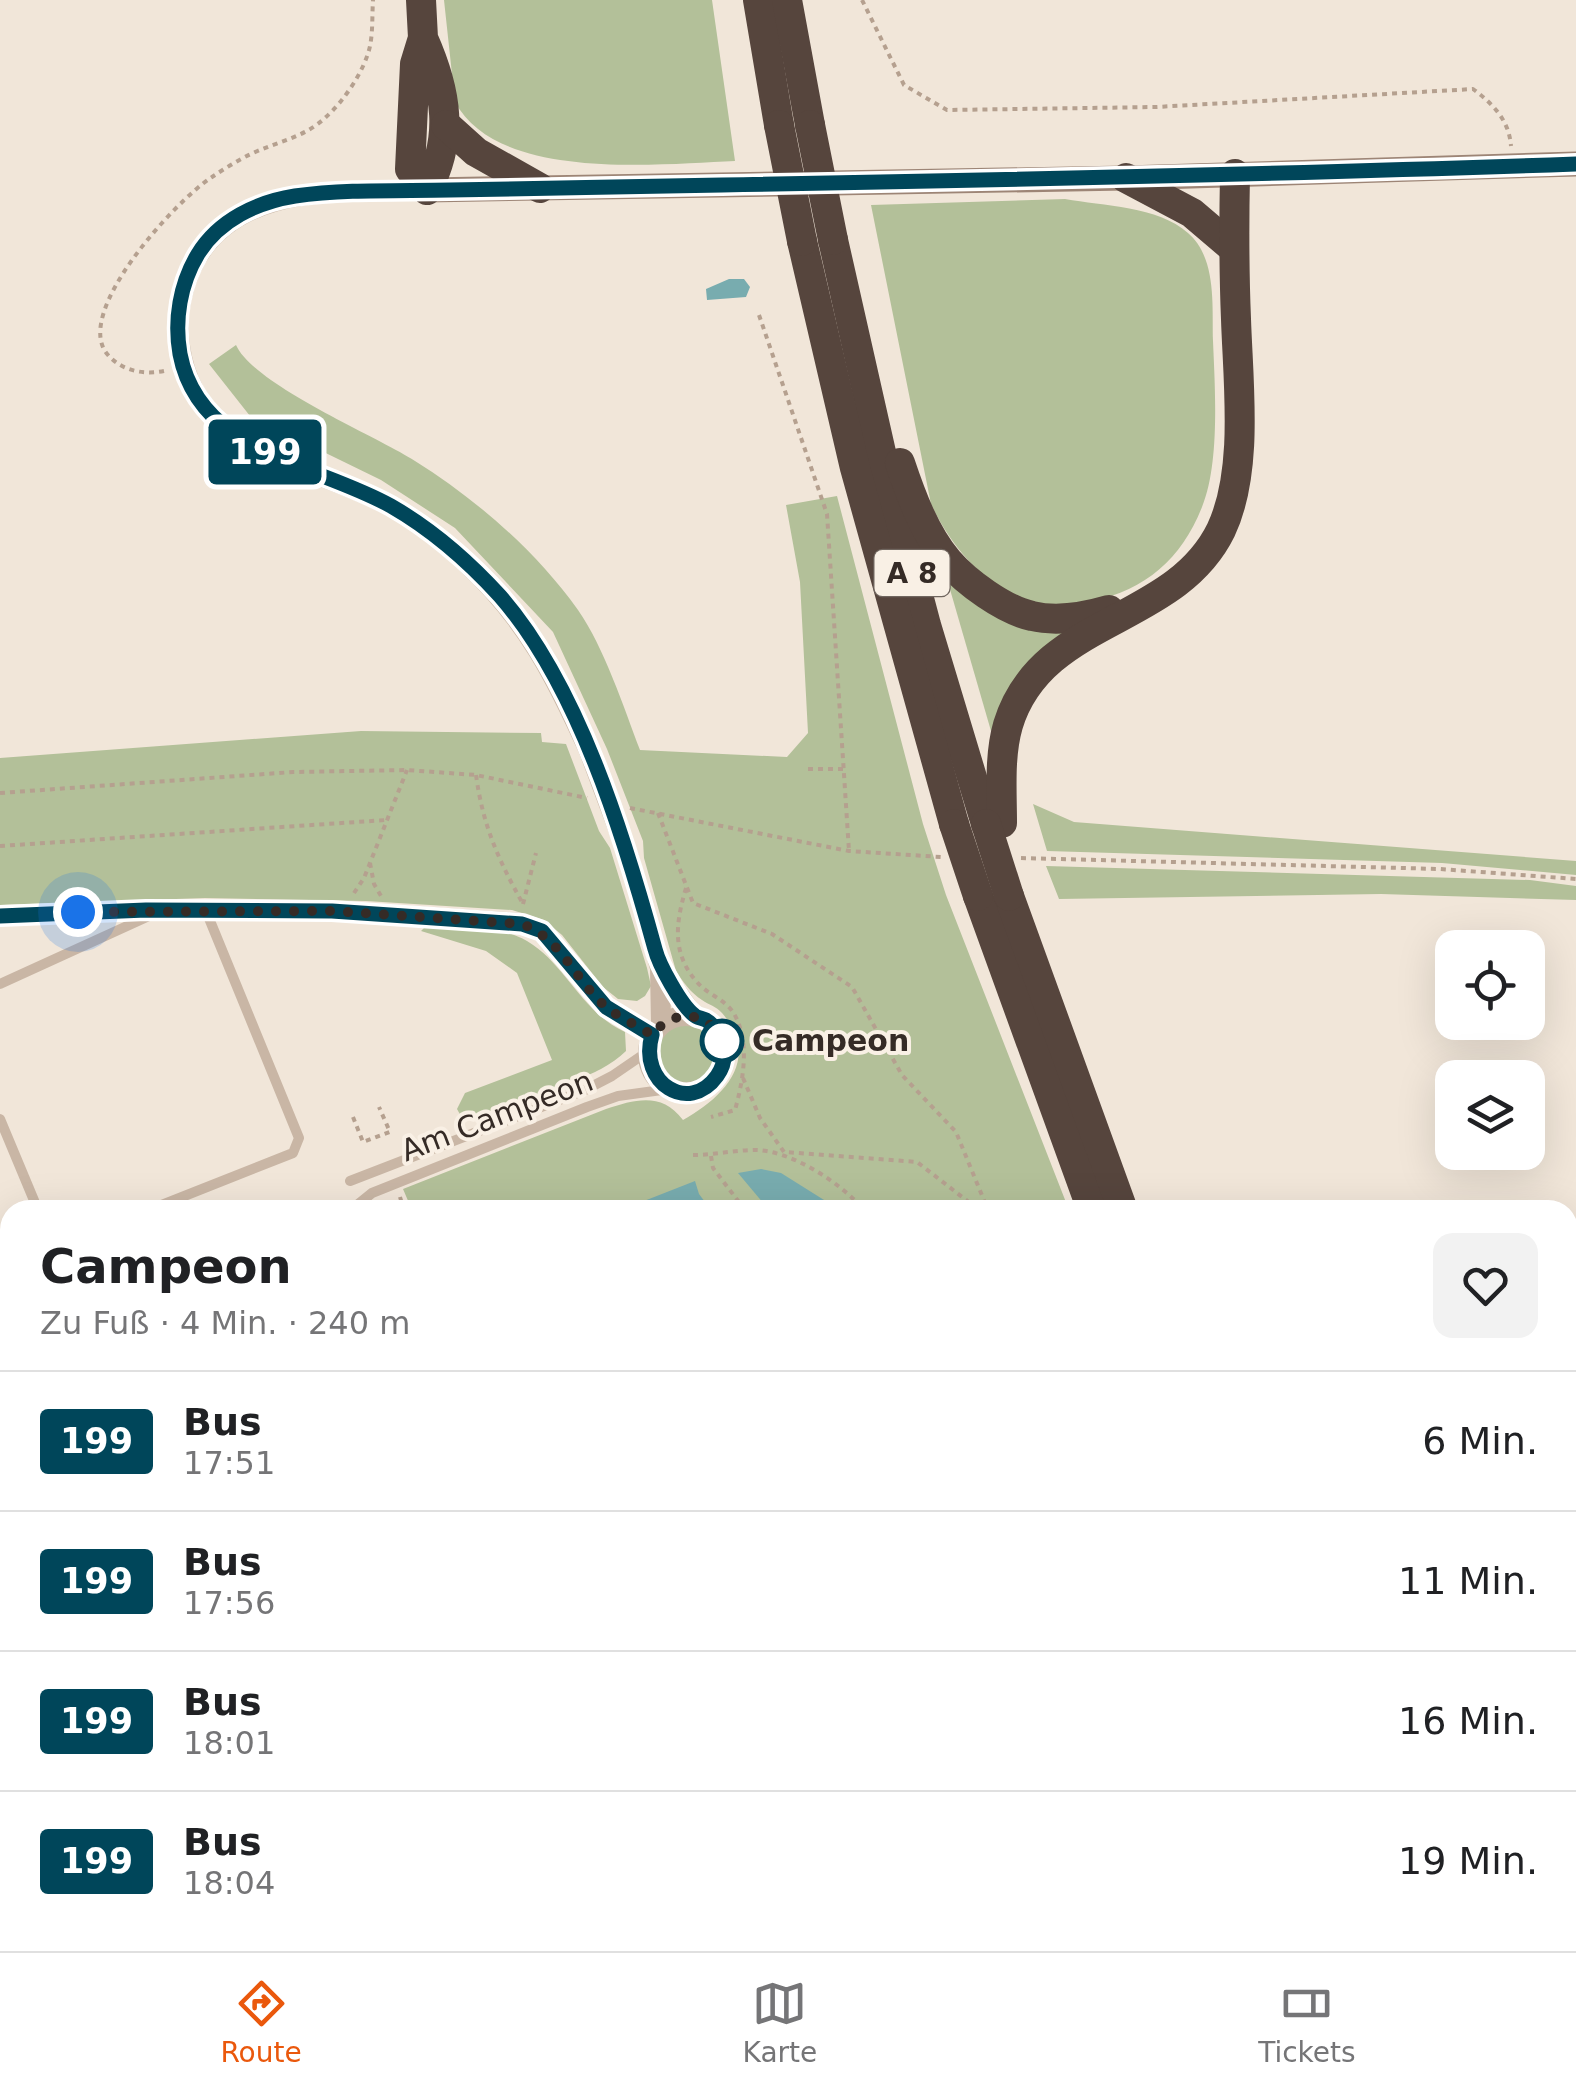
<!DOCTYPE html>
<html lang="de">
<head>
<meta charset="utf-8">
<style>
  body { margin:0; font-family:"DejaVu Sans",sans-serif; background:#f2f2f2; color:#202124; height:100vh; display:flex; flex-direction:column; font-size:38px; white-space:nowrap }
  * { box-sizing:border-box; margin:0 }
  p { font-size:32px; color:#757577 }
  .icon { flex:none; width:55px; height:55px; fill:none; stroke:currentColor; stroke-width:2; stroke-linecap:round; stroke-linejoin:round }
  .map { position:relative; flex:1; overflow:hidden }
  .side { position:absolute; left:0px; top:1200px; width:1578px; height:752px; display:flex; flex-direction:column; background:#fff; border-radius:30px 30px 0 0; box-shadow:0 10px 40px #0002 }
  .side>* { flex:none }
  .badge { padding:0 20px; border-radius:8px; font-size:35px; line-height:65px }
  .controls { position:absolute; left:1435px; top:930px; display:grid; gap:20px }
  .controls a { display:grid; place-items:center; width:110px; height:110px; border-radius:20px; background:#fff; box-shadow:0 10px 40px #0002; font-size:50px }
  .you { position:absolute; width:50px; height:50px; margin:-25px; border:8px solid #fff; border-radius:50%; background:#1a73e8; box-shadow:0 0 0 15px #1a73e833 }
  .map>.badge { position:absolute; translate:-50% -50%; box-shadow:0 0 0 5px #fff }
  .round { display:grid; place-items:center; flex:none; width:105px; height:105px; border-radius:20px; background:#f2f2f2 }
  .head { display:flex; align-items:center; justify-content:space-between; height:170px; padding:0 40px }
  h1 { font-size:48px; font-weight:700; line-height:75px }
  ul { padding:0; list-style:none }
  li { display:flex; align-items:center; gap:30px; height:140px; padding:0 40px; border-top:2px solid #e0e0e0 }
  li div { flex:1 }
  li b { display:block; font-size:38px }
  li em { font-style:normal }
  li .badge { min-width:110px; font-weight:700; text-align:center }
  .tabs { display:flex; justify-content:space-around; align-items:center; height:140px; border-top:2px solid #e0e0e0; background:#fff; font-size:28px; color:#757577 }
  .tabs a { display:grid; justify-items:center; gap:5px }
  .tabs .selected { color:#ea580c }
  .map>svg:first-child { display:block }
</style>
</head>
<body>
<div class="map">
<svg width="1576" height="1951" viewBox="0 0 1576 1951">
  <rect width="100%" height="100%" fill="#f1e6d9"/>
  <g fill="#b3c099">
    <path d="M444,0h268l23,161c-77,3 -237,21 -280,-59z"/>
    <path d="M1065,199c38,7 93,7 123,34 29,25 24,73 25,108 2,48 7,122 -11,166 -20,51 -56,83 -110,94 -15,4 -36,7 -52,3 -52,-13 -87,-54 -109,-100l-60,-299z"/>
    <path d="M236,345c18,40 138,90 179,116 62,39 120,89 163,149 26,37 46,98 62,140l147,7 21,-24 -8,-151 -14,-77 51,-9 86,328 23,71 123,315h-657l-9,-21 203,-80c30,-10 56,-17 77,11 40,-22 79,-61 39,-107 -6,-7 -13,-8 -20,-13 -11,-7 -19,-18 -26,-29l-32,-113 -1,-17 -36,-92 -54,-117 -98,-104 -74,-48 -131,-64 -41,-52z"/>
    <path d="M947,579l121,51 -77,101z"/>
    <path d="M361,731l180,2 1,9 24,2 33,87 11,17 37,120 4,18 -6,10 -8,5 -19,-2 -15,-12 -41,-52 -18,-15 -32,-10 -146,-9 -161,-3 -205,7v-147z"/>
    <path d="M1033,804l41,18 502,39v14l-134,-12 -395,-12z"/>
    <path d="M1046,866l484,14 46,6v14l-195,-6 -322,5z"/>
    <path d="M426,926c31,2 72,-2 101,15 39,23 54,71 98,91l1,19c-7,7 -16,13 -25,18 -19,10 -124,53 -139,49l-5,-9 8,-16 87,-33 -35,-87 -31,-22 -65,-20z"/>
    <circle cx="685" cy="1053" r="31"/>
    <path d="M10,1385v557h1405l5,9h-1420v-562z"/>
  </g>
  <g fill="#78acaf">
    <path d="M729,279h15l6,8 -4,10 -39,3 -1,-11z"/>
    <path d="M761,1169l20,4 59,37h-71l-31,-37z"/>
    <path d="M695,1181l4,13 12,16h-71l4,-9z"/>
    <path d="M1087,1943h93l4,8h-93z"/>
  </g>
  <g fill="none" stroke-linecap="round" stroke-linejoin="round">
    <g stroke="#b5a08f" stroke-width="4" stroke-dasharray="5 5" stroke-linecap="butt">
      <path d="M862,0l42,85 43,25 209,-3 317,-18c20,15 36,31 38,57"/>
      <path d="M759,315l68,199 22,337"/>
      <path d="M164,371c-20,4 -42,0 -56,-16 -37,-41 68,-155 104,-178 12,-8 26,-17 39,-23 27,-13 53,-16 75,-37 18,-16 39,-47 44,-71 3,-15 2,-31 3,-46"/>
      <path d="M808,769h35"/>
      <path d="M476,775c7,51 22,84 47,129"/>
      <path d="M0,793l293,-21 114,-2 69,5 111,23"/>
      <path d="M630,808l219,43 92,6"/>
      <path d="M658,813l35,90 79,31 80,53 50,88 54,57 32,78"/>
      <path d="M0,846l386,-26"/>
      <path d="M1021,858l419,11 136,10"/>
      <path d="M370,863l4,21 7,12"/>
      <path d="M686,888c-10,34 -15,65 11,94 10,12 27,17 36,30 18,29 10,69 2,98l-24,7"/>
      <path d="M354,893l10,-15 43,-108"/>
      <path d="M523,904l13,-51"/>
      <path d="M722,1039l18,-7"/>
      <path d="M743,1078l17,40 24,34 133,10 62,48"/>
      <path d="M353,1117l10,25 27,-10 -11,-25"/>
      <path d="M693,1155c21,0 42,-5 63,-5 36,1 85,33 108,60"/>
      <path d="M711,1156l2,12 32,42"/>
      <path d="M400,1197l4,13"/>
      <path d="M0,1339l10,26"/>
      <path d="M0,1545l10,-4"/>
      <path d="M0,1618l10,-4"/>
      <path d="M0,1827l1,3"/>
      <path d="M571,1942l12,9"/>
      <path d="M805,1942l3,9"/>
      <path d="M898,1942l3,9"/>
      <path d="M1048,1942l4,9"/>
      <path d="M1205,1942l5,9"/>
      <path d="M1244,1942l4,9"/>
      <path d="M1333,1942l3,9"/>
      <path d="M0,1948l3,-1 1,4"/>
      <path d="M160,1951l22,-9"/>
      <path d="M235,1951l22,-9"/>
      <path d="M413,1951l9,-9"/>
    </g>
    <g stroke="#c9b6a5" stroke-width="10">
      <path d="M0,984l149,-68"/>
      <path d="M0,1119l38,91"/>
      <path d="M350,1181l235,-91 27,-14 35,-24"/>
      <path d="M149,1210l144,-57 6,-15 -93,-227"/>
      <path d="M351,1210l21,-17 215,-86 31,-11 51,-7"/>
      <path d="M0,1269l10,-4"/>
    </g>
    <g stroke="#c9b6a5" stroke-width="20">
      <path d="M427,190c-82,3 -195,-10 -236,79 -25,56 -12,125 39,163 45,34 107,46 157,72 29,15 56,37 79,59 60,55 90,115 123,188"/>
      <path d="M629,858l31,110 1,56"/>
      <path d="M0,916l146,-6 187,1 189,12 20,8 64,76 46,28"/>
      <path d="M660,968l33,47"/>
      <circle cx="686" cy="1054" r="38"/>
    </g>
    <path stroke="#9d8576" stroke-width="25" d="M427,190l699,-12 450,-14"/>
    <g stroke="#56453d" stroke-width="30">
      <path d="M421,0l2,38 -8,26 -5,105 17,21c27,-53 20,-98 -4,-152"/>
      <path d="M758,0l21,125"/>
      <path d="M787,0l23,125"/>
      <path d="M446,125l30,27 64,36"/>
      <path d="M1126,178l66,35 41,35"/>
      <path d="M833,240l52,230 41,155 60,199"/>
      <path d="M802,241l53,227 99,356"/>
      <path d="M900,463c11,33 25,71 48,98 18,21 56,49 84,55 25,6 53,1 77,-6"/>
      <path d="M1002,823c0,-32 -3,-67 6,-98 33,-109 166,-99 213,-195 28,-59 17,-147 15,-211 -2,-48 -2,-96 -1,-145"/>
      <path d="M978,896l114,314"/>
      <path d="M1009,896l114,314"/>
      <path d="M1444,1942l5,9"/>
      <path d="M1476,1942l5,9"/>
    </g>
    <path stroke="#c9b6a5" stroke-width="20" d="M589,751l40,107"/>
    <g stroke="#56453d" stroke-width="30">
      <path d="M779,125l23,116"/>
      <path d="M810,125l23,115"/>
      <path d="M954,824l24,72"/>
      <path d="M986,824l23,72"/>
    </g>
  </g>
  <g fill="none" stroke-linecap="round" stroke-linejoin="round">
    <defs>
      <path id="line" d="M0,916l146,-6 186,1 190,13 20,7 64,76 46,28c-14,48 37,80 65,41 13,-18 8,-44 -11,-56 -4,-2 -9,-2 -12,-5 -13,-10 -35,-50 -39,-66 -31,-113 -77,-264 -155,-353 -31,-34 -69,-67 -109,-90 -74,-42 -192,-52 -211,-152 -6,-34 0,-70 18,-100 21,-34 59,-52 97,-58 50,-7 104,-5 155,-6 91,-2 181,-3 272,-5 285,-5 569,-11 854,-21"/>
    </defs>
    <use href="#line" stroke="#fff" stroke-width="22"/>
    <use href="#line" stroke="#00465a" stroke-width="15"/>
    <path stroke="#352b26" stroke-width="10" stroke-dasharray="0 18" d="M78,912l254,-1 190,13c40,15 52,55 83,82 14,12 32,19 47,29 20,-26 55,-26 70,6"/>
  </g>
  <circle fill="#fff" stroke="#00465a" stroke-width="5" cx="722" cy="1041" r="20"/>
  <g text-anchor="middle" stroke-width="8" stroke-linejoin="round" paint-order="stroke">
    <rect fill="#f9f0e5" stroke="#70665f" stroke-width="2.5" x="874.5" y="550" width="75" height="46" rx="8"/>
    <g font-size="28" font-weight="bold" fill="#352b26">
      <text x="912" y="583">A 8</text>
    </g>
    <g font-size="30" font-weight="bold" fill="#352b26" stroke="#f9f0e5" text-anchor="start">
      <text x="752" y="1051">Campeon</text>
    </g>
    <g font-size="30" fill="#352b26" stroke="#f9f0e5">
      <text transform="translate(497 1116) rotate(-21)" y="10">Am Campeon</text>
    </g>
  </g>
</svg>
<div class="controls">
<a><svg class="icon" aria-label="locate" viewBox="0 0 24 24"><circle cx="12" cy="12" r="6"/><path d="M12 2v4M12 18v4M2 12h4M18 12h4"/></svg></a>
<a><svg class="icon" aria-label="layers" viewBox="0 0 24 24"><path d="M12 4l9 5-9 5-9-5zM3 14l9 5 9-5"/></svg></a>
</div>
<div class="you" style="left:78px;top:912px"></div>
<b class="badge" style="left:265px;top:452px;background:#00465a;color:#fff">199</b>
<section class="side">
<div class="head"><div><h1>Campeon</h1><p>Zu Fuß · 4 Min. · 240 m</p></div><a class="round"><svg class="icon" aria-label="heart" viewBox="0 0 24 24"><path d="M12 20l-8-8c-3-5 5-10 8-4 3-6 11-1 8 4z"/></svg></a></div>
<ul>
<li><span class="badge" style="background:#00465a;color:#fff">199</span><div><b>Bus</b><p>17:51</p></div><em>6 Min.</em></li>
<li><span class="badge" style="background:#00465a;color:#fff">199</span><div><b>Bus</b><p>17:56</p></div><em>11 Min.</em></li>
<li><span class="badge" style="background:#00465a;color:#fff">199</span><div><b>Bus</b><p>18:01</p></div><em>16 Min.</em></li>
<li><span class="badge" style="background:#00465a;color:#fff">199</span><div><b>Bus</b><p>18:04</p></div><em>19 Min.</em></li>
</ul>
</section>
</div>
<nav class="tabs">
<a class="selected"><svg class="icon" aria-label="directions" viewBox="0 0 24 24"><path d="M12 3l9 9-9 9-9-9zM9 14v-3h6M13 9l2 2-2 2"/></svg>Route</a>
<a><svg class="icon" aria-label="map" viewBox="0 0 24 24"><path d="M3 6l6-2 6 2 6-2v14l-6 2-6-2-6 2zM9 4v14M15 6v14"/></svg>Karte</a>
<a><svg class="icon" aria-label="tickets" viewBox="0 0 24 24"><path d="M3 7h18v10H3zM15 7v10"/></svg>Tickets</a>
</nav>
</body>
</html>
